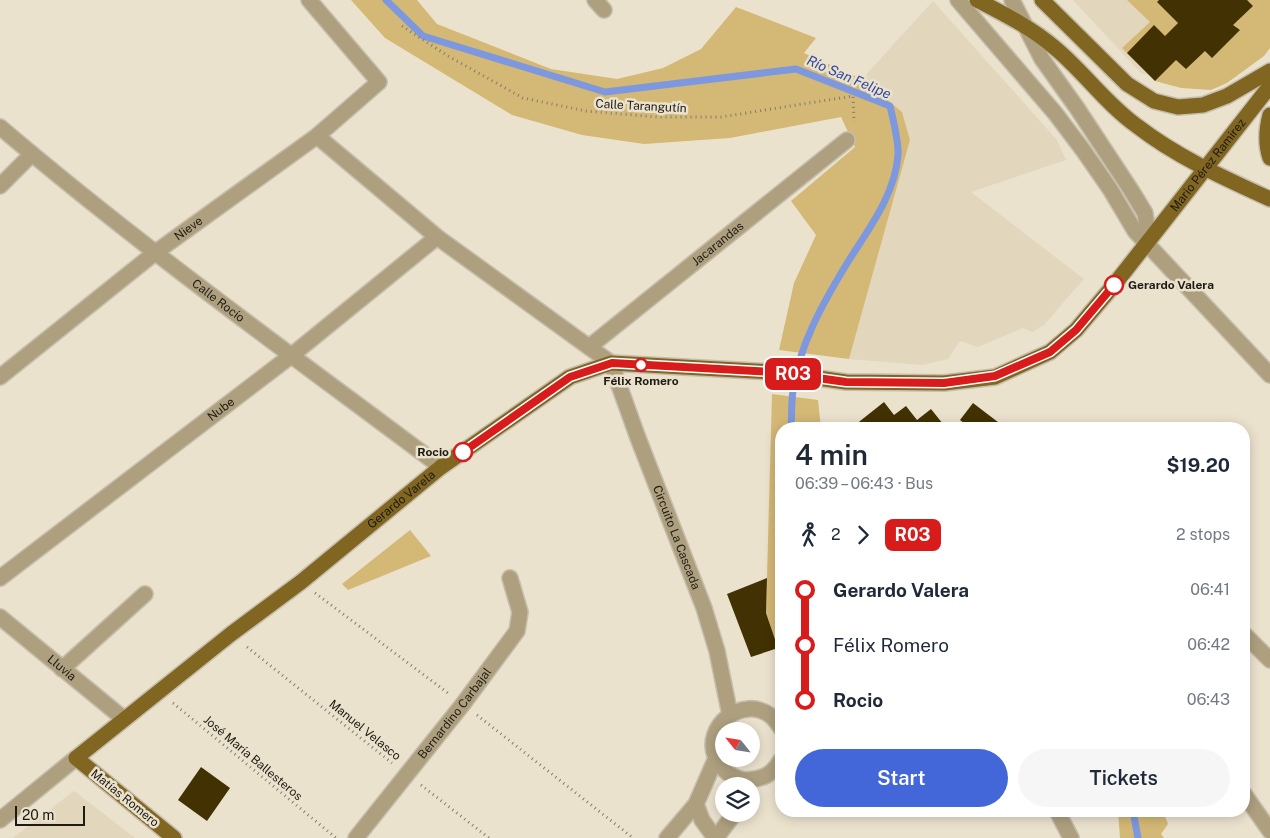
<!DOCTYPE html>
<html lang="en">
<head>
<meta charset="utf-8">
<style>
  body { margin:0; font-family:"Public Sans",sans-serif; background:#f6f6f7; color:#1f2937; height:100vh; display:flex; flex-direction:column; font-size:19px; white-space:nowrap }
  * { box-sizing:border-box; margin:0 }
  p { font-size:16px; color:#747a83 }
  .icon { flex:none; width:28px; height:28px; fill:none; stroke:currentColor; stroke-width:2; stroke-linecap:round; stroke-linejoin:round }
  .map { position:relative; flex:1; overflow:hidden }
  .side { position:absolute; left:775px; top:422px; width:475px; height:395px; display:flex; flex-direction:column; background:#fff; border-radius:20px; box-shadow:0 2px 12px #0003 }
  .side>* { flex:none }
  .badge { padding:0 10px; border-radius:8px; font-size:18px; line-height:32px }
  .needle { width:32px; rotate:300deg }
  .controls { position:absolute; left:715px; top:722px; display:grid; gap:10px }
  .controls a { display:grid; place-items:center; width:45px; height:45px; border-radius:50%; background:#fff; box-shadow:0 2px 12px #0003; font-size:25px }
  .scale { position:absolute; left:15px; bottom:12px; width:70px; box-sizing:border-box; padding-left:5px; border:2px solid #1e1b14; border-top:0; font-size:14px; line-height:18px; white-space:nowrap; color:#1e1b14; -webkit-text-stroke:4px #ebe2ce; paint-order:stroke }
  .map>.badge { position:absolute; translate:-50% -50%; box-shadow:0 0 0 2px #fff }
  .legs { display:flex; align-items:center; gap:8px; height:55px; padding:0 20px; font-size:16px }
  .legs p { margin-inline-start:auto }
  .summary { display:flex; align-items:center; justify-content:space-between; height:85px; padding:0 20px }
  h1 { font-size:28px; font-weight:600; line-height:38px }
  .button { display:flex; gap:10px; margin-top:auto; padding:10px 20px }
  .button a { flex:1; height:58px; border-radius:30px; background:#4366d8; color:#fff; font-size:20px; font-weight:600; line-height:58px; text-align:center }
  .button a+a { background:#f6f6f7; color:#1f2937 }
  ul { padding:0 20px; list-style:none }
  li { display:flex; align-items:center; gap:18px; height:55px; font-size:19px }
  li i { display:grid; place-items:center; width:8px; height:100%; margin:0 6px; background:currentColor }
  li i::after { content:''; width:12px; height:12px; margin:-6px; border:4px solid; border-radius:50%; background:#fff }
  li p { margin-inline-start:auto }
  li:first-child i { background:linear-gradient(#0000 50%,currentColor 0) }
  li:last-child i { background:linear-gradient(currentColor 50%,#0000 0) }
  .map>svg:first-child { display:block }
</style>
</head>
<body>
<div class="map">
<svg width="1270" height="838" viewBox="0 0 1270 838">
  <rect width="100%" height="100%" fill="#ebe2ce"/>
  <g fill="#e2d6bc">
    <path d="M1073,0h197l-93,84 -36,-11z"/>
    <path d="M933,1l124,139 9,20 -95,32 113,87 -40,46 -12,7 -9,-4 -45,19 -18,-6 -12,18 -26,6 -73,-6 61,-219 -8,-28 -40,-33z"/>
    <path d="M74,791l61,47h-122z"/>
  </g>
  <g fill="#d4b876">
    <path d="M351,0h66l20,24 114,45 66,10 46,-11 38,-19 35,-42 80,31 -12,15 58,26 40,33 8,28 -61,219 -70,-9 15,-67 22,-48 -25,-34 64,-54 -14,-30 -111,21 -86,6 -62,-9 -70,-20 -127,-77z"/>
    <path d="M1127,0h143v48l-6,8 -37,27 -16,7 -30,-2 -26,-7 -33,-33 28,-26z"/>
    <path d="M772,394l46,6 3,29h-40v223l-3,-4 -12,-35z"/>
    <path d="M410,530l21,26 -83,34 -6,-6z"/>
    <path d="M1118,811h45l5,13 -7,10 3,4h-44z"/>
  </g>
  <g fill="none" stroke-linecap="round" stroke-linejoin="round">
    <g stroke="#7d98de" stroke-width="7">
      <path d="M386,0l37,36 182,56 191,-23 94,37c3,13 9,37 8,49 -3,41 -31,76 -52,110 -23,38 -47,80 -53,126 -2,12 -1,25 -2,38"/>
      <path d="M1133,811l5,27"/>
    </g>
  </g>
  <g fill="#423102">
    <path d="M1159,0h88l6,6 -20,19 7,5 -28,28 -7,-7 -19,18 -10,-9 -21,21 -28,-28 27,-28 11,11 13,-13 -21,-21z"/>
    <path d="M884,402l10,13 12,-9 11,14 14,-11 16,20h-97z"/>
    <path d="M973,403l34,26h-36l-11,-9z"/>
    <path d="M767,578l-1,35 12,35 -27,9 -24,-63z"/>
    <path d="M201,767l29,21 -23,33 -29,-21z"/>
  </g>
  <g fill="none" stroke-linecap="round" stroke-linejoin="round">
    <defs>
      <g id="minor">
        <path d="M595,0l9,10"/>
        <path d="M958,0l97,113 28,37 27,39 25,42 135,144"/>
        <path d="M1012,0l30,59 35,49 54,82 14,23 2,14v17"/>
        <path id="s1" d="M0,127c141,120 293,229 441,340"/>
        <path id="s2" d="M317,136l120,101 174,126 27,75 66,170 13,43 13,64"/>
        <path d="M0,186l32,-32"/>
        <path id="s3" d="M589,347l258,-207"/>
        <path id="s4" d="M0,377l156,-125 161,-116 62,-54 -70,-82"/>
        <path id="s5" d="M0,578l292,-223 145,-118"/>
        <path id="s6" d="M0,617l124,102"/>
        <path d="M1244,634l26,26"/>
        <path d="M62,669l83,-75"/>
        <path d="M781,728c-3,-4 -6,-9 -10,-12 -29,-22 -69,11 -55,42 2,4 5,7 7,10 4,6 15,12 23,12 17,-1 26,-5 35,-20"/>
        <path d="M1244,794l26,37"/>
        <path d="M696,804l6,16 13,18"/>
        <path d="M1057,811l14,27"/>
        <path d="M0,820l76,-62"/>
        <path id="s7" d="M356,838l107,-134 54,-73 3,-19 -10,-34"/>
        <path d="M667,838l29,-34 20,-46"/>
        <path d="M716,838l18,-24"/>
      </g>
      <g id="major">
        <path d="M977,0c27,14 55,28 78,48 29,24 51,56 82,78 40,31 87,52 133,73"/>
        <path d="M1042,0l85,84 27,17 24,6 25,-2 24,-9 43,-25"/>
        <path d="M1270,115c-4,15 -5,28 0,43"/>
        <path id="s8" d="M174,838l-98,-80 155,-124 70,-52 140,-115 129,-90 41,-14 164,9 71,10 98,1 51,-6 55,-25 26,-22 38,-45 156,-199"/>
      </g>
    </defs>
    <use href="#minor" stroke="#c6bead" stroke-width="18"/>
    <use href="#major" stroke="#c6bead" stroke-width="18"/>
    <g stroke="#827c6f" stroke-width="3" stroke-dasharray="1 4" stroke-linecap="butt">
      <path d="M402,26l46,30 75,42 63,13 71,6h64l132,-21 1,26"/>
      <path d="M315,593l133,100"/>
      <path d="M247,647l145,116"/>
      <path d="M173,703l163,135"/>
      <path d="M477,715l156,123"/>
      <path d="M421,785l68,53"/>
    </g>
    <use href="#minor" stroke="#aea07f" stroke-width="15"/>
    <use href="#major" stroke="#816621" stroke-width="15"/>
  </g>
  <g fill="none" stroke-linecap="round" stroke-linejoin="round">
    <defs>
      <path id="line-1" d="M463,452l107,-75 42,-14 163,9 71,10 98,1 51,-7 55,-24 26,-22 38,-45"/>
    </defs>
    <use href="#line-1" stroke="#fff" stroke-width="11"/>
    <use href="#line-1" stroke="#d81b1b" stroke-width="8"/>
  </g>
  <g fill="#fff" stroke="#d81b1b" stroke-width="2.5">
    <circle cx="1114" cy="285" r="9"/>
    <circle cx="641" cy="365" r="6"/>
    <circle cx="463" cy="452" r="9"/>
  </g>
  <g text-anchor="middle" stroke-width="5" stroke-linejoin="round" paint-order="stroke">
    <g font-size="12" fill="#1e1b14" stroke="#ebe2ce">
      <text transform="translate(641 106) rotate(3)" y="4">Calle Tarangutín</text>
      <text dy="4" stroke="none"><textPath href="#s8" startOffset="1485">Mario Pérez Ramirez</textPath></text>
      <text dy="4" stroke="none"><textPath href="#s4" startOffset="240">Nieve</textPath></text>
      <text dy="4" stroke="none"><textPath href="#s3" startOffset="165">Jacarandas</textPath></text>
      <text dy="4" stroke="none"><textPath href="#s1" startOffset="279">Calle Rocío</textPath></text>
      <text dy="4" stroke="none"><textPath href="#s5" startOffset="278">Nube</textPath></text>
      <text dy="4" stroke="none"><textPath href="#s8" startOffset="542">Gerardo Varela</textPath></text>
      <text dy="4" stroke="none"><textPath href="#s2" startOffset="558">Circuito La Cascada</textPath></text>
      <text dy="4" stroke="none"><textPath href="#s6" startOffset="80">Lluvia</textPath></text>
      <text dy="4" stroke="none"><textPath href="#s7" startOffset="159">Bernardino Carbajal</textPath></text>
      <text transform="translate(365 730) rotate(39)" y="4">Manuel Velasco</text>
      <text transform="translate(253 758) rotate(40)" y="4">José María Ballesteros</text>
      <text transform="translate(125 798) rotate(39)" y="4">Matías Romero</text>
    </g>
    <g font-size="12" font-weight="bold" fill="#1e1b14" stroke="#ebe2ce" text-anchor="start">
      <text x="1128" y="289">Gerardo Valera</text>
      <text x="641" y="385" text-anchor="middle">Félix Romero</text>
      <text x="449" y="456" text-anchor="end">Rocio</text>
    </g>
    <g font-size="14" font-style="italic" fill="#304a9d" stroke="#ebe2ce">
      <text transform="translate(849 77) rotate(23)" y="5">Río San Felipe</text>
    </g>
  </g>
</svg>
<div class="controls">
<a><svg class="needle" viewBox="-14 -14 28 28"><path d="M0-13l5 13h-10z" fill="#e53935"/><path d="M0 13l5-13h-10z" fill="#747a83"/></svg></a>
<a><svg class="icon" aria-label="layers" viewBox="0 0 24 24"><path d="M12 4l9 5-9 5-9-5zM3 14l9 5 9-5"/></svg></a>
</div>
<div class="scale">20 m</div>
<b class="badge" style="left:793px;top:374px;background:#d81b1b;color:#fff">R03</b>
<section class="side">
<div class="summary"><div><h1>4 min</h1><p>06:39 – 06:43 · Bus</p></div><b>$19.20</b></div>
<div class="legs"><svg class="icon" aria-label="walk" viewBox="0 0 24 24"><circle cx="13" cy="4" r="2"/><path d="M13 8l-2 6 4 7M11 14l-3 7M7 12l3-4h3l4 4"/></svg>2<svg class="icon" aria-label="forward" viewBox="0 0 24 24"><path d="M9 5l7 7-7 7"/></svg><b class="badge" style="background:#d81b1b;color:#fff">R03</b><p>2 stops</p></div>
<ul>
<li><i style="color:#d81b1b"></i><b>Gerardo Valera</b><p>06:41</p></li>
<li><i style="color:#d81b1b"></i><span>Félix Romero</span><p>06:42</p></li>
<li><i style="color:#d81b1b"></i><b>Rocio</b><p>06:43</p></li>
</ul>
<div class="button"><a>Start</a><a>Tickets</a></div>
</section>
</div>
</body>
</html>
